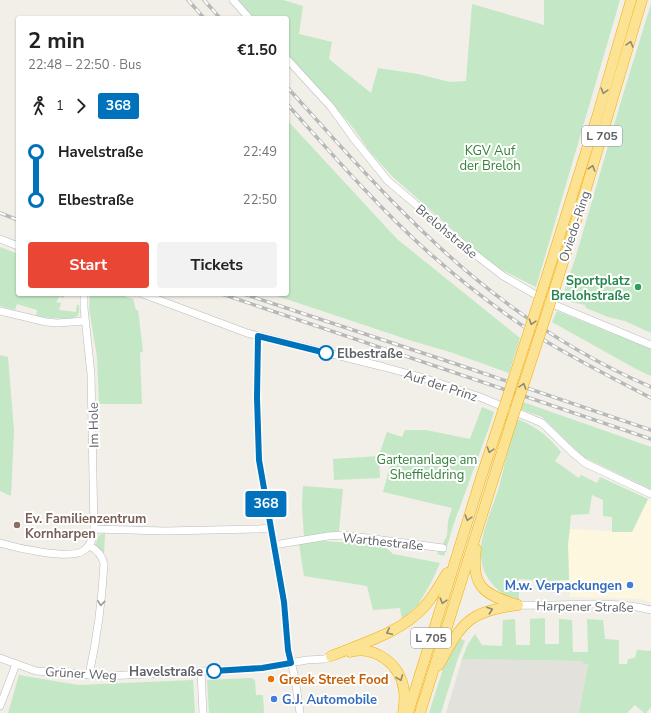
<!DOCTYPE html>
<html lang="en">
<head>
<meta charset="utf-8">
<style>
  body { margin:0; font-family:"Nunito Sans",sans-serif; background:#f2f2f2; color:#222; height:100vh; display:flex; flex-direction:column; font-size:15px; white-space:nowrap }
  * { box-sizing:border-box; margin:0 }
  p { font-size:13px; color:#767676 }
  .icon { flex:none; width:22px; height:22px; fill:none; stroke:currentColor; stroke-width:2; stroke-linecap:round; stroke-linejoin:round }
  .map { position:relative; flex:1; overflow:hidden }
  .side { position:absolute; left:16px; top:16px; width:273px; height:280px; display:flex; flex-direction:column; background:#fff; border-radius:4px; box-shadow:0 1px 3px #0004 }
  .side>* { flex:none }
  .badge { padding:0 8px; border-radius:3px; font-size:14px; line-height:26px }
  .map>.badge { position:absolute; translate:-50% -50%; box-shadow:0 0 0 2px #fff }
  .legs { display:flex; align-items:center; gap:6px; height:44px; padding:0 12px; font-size:13px }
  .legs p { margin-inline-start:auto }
  .head { display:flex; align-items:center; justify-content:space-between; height:68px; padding:0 12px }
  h1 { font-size:22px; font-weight:700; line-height:30px }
  .primary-button { display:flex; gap:8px; margin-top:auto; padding:8px 12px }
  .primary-button a { flex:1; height:46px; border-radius:4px; background:#e94635; color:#fff; font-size:16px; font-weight:700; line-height:46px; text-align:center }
  .primary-button a+a { background:#f2f2f2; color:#222 }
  ul { padding:0 12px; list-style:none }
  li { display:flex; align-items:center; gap:14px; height:48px; font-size:15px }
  li i { display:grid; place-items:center; width:6px; height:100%; margin:0 5px; background:currentColor }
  li i::after { content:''; width:10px; height:10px; margin:-5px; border:3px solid; border-radius:50%; background:#fff }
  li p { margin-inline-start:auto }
  li:first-child i { background:linear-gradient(#0000 50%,currentColor 0) }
  li:last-child i { background:linear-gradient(currentColor 50%,#0000 0) }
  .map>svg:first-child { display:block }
</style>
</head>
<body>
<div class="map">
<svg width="651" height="713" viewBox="0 0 651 713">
  <rect width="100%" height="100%" fill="#f1efe7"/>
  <path fill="#fef7df" d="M648,499l3,2v101l-10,-3 -71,-2 -2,-52 2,-16 62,3z"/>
  <path fill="#e2e1db" d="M462,659l121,2 5,2 -9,50h-133z"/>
  <g fill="#c4e7c5">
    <path d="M237,0h46l20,6 -4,28 33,8 -3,17 42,34 7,-25 40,6 32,8 16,-1 6,-77 72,21v-25h76l-84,287 -42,-21 -101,-89 -23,-25 -16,-23 -16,-19 -51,-55v-37h-34z"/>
    <path d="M651,4v329l-26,-12 -17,-4 -22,-9 -1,-3 -24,-5 15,-44 46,-158z"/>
    <path d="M287,120l110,119 123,99 -11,35 -59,-21 -38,-11 -141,-47h16z"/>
    <path d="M0,247l18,7v40h46v4l-5,-1 -3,5 5,1 -2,7 17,2 1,-7h2c0,3 1,7 -1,10 -4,7 -34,2 -42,1l1,-6 -20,-6 -2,6 -15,-4z"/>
    <path d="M90,294h28l15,5 3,11h2l5,41 -3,2 2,51h-43l-2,-47 -8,-49z"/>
    <path d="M557,311l94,38v27l-15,-7 -84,-47z"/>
    <path d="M0,355l8,2 6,74 -3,65 -11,-5z"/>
    <path d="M523,402l128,45v42l-68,-32 -41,-40 -22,-8z"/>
    <path d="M482,407l12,5 -3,10 -37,101 -10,33 -7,-2 10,-18 1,-15 4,-13 -69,-16 10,-37 -13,-3 7,-20 15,5 3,-7h21l44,9z"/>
    <path d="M517,419c20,8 30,16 44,33l-6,9 21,15 3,2 2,-3 16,8 3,-6 48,22 -16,33h-20v-15l-9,-1v-16l-11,-5 -3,19 -18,1 -3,30 1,35 -24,1 -26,-2v21c-10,-1 -17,-6 -24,-13 -29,-29 -6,-67 4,-100 6,-23 10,-46 18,-68z"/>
    <path d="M379,456l1,22 -46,2 -1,-21z"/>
    <path d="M303,486l40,3 -4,42 -35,6 -2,-32z"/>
    <path d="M105,533l-1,21 -9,-9 4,-10z"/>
    <path d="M323,541l60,4 10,9 47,9 -8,18 -14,24 -16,14 -2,-11 -27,2 -6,-24 -63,-10 -5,-32z"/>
    <path d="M545,618v26h14v-25l13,1 1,32h15l-1,-33 16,1 2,19 14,1v24h8l1,-5 7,-1 2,-8 13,1 1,-2v58l-5,6h-2l-9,-8 -8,8h-48l9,-49 -5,-1v-2l-121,-2 6,-15 7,-10 7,11 20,1 1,-26 12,-1 1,26h14v-26z"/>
    <path d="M458,637l7,4 -7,17 -17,55h-12l18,-57z"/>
    <path d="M19,675l59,10 115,-5 2,33h-187z"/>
    <path d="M251,678l4,2 1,15h7l1,18h-55l-2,-33z"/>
  </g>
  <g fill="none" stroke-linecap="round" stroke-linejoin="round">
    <defs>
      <g id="minor">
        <path d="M233,0l16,18"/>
        <path d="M287,59l44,48 23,32 34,42 88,74 27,21 47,27 101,42"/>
        <path d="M0,239l18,7"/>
        <path d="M84,294v14l7,66 3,155"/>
        <path d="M143,294l104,39 137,34 40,11 56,19 62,26 31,30 12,10 66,31"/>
        <path d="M0,311l46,11 11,1 28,-2"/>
        <path d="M258,336l-1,62 2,62 25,142 4,48 7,28 5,35"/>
        <path d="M0,543c17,5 69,17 83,8 8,-5 10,-13 11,-22l71,2 94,-2 12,-1"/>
        <path d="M274,545l54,-9 16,-1 99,13"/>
        <path d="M518,605c44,2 90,-6 133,5"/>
        <path d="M0,658l36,13 71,5 154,-8 46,-8 18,-1 6,-3"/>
        <path d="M201,672l2,41"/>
        <path d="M89,675c8,-37 13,-73 15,-111 -2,-9 -7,-14 -14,-18"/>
        <path d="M0,706l16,-42"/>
      </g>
      <g id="highway">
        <path d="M544,285l53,-168 34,-117"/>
        <path d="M555,288l28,-89 59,-199"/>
        <path d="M476,549c-5,36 6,45 39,55"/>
        <path d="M350,652c26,-7 51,13 54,39 1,7 0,15 -1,22"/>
        <path d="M331,656c32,-13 69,-23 93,-49 9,-10 16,-23 23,-34"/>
        <path d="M439,665c23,-43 29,-53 79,-60"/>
        <path d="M408,713l72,-232 20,-61"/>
        <path d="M420,713l91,-290"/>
      </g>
    </defs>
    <use href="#minor" stroke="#b9bcc0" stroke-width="8"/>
    <use href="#highway" stroke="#f6ad02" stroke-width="11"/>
    <use href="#minor" stroke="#fff" stroke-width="7"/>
    <use href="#highway" stroke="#fce393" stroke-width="10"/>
    <defs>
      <g id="rail">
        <path d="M188,0l16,18"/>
        <path d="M204,0l16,18"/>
        <path d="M287,87c48,53 95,107 148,156 63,59 137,110 216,144"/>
        <path d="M287,104c45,50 89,101 140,147 37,33 78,64 120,91 34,20 69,38 104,56"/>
        <path d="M0,213l18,7"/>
        <path d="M222,294l429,145"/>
        <path d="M244,294l218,72 189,64"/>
      </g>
    </defs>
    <use href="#rail" stroke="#b7b8b8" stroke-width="3.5"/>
    <use href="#rail" stroke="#fff" stroke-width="2" stroke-dasharray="6" stroke-linecap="butt"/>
    <defs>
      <g id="highway-bridge">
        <path d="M500,420l44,-135"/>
        <path d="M511,423l44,-135"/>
      </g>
    </defs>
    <use href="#highway-bridge" stroke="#f6ad02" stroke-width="11" stroke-linecap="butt"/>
    <use href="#highway-bridge" stroke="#fce393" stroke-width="10"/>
  </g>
  <defs><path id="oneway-chevron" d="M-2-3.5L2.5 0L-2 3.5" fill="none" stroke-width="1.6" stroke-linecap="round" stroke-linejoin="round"/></defs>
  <g stroke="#8e8974">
    <use href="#oneway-chevron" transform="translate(630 44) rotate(-74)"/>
    <use href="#oneway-chevron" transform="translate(604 91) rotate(106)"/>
    <use href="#oneway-chevron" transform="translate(592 168) rotate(-73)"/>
    <use href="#oneway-chevron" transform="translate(532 322) rotate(108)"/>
    <use href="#oneway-chevron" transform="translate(523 386) rotate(-72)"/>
    <use href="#oneway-chevron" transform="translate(490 450) rotate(108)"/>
    <use href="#oneway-chevron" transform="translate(468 518) rotate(107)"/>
    <use href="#oneway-chevron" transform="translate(443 601) rotate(107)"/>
    <use href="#oneway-chevron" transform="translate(490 610) rotate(-18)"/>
    <use href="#oneway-chevron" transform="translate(389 632) rotate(155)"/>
    <use href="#oneway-chevron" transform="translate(400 678) rotate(68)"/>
  </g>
  <use stroke="#97999c" href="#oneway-chevron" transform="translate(101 603) rotate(96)"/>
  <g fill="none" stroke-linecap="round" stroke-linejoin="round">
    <defs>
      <path id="line-1" d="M214,671l48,-3 29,-5 -3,-13 -4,-48 -25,-142 -2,-62 1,-62 68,17"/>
    </defs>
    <use href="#line-1" stroke="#fff" stroke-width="9"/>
    <use href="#line-1" stroke="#0072bc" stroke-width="6"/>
  </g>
  <circle fill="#2e9e5b" stroke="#fff" stroke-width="1.5" cx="638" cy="287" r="4"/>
  <g fill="#fff" stroke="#0072bc" stroke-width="2">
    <circle cx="326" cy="353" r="7"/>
    <circle cx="214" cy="671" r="7"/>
  </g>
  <circle fill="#8d6e63" stroke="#fff" stroke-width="1.5" cx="17" cy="525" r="4"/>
  <g fill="#3f7fe0" stroke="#fff" stroke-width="1.5">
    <circle cx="630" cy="585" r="4"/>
    <circle cx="274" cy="699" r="4"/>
  </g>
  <circle fill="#e8710a" stroke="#fff" stroke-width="1.5" cx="271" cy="679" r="4"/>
  <g text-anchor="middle" stroke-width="4" stroke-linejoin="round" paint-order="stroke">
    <g fill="#fff" stroke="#8f9195" stroke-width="1">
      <rect x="582" y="126" width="40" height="20" rx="3"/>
      <rect x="411" y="628" width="40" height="20" rx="3"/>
    </g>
    <g font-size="12" font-weight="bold" fill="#5f6267">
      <text x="602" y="140">L 705</text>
      <text x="431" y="642">L 705</text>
    </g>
    <g font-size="13" fill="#34813a" stroke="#fff">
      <text x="490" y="155">KGV Auf<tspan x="490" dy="15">der Breloh</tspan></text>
      <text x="427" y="464">Gartenanlage am<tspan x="427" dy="15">Sheffieldring</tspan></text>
    </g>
    <g font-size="13" fill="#5f6267" stroke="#fff">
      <text transform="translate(574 226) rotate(-72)" y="5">Oviedo-Ring</text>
      <text transform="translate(447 231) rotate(40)" y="5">Brelohstraße</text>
      <text transform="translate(441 385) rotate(18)" y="5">Auf der Prinz</text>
      <text transform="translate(93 425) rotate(-91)" y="5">Im Hole</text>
      <text transform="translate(383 541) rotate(6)" y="5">Warthestraße</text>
      <text transform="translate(585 606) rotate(1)" y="5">Harpener Straße</text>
      <text transform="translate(81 673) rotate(3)" y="5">Grüner Weg</text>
    </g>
    <g font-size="13" font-weight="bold" fill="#27864d" stroke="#fff" text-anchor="end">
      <text x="630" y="285">Sportplatz<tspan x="630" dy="15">Brelohstraße</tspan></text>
    </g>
    <g font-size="13" font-weight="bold" fill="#5f6267" stroke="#fff" text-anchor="start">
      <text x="337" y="358">Elbestraße</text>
      <text x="203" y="676" text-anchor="end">Havelstraße</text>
    </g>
    <g font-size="13" font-weight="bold" fill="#785e54" stroke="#fff" text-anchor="start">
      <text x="25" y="523">Ev. Familienzentrum<tspan x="25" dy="15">Kornharpen</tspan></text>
    </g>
    <g font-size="13" font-weight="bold" fill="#366cbe" stroke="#fff" text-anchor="end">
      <text x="622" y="590">M.w. Verpackungen</text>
      <text x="282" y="704" text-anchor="start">G.J. Automobile</text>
    </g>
    <g font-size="13" font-weight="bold" fill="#c56008" stroke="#fff" text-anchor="start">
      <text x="279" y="684">Greek Street Food</text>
    </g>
  </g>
</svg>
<b class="badge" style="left:266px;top:504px;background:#0072bc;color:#fff">368</b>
<section class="side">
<div class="head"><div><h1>2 min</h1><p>22:48 – 22:50 · Bus</p></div><b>€1.50</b></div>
<div class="legs"><svg class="icon" aria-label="walk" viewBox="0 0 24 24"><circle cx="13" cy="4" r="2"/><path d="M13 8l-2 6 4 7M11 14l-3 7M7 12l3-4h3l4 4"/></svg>1<svg class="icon" aria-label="forward" viewBox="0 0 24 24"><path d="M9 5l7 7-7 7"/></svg><b class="badge" style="background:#0072bc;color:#fff">368</b></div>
<ul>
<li><i style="color:#0072bc"></i><b>Havelstraße</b><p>22:49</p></li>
<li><i style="color:#0072bc"></i><b>Elbestraße</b><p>22:50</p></li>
</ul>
<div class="primary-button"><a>Start</a><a>Tickets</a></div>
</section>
</div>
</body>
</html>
